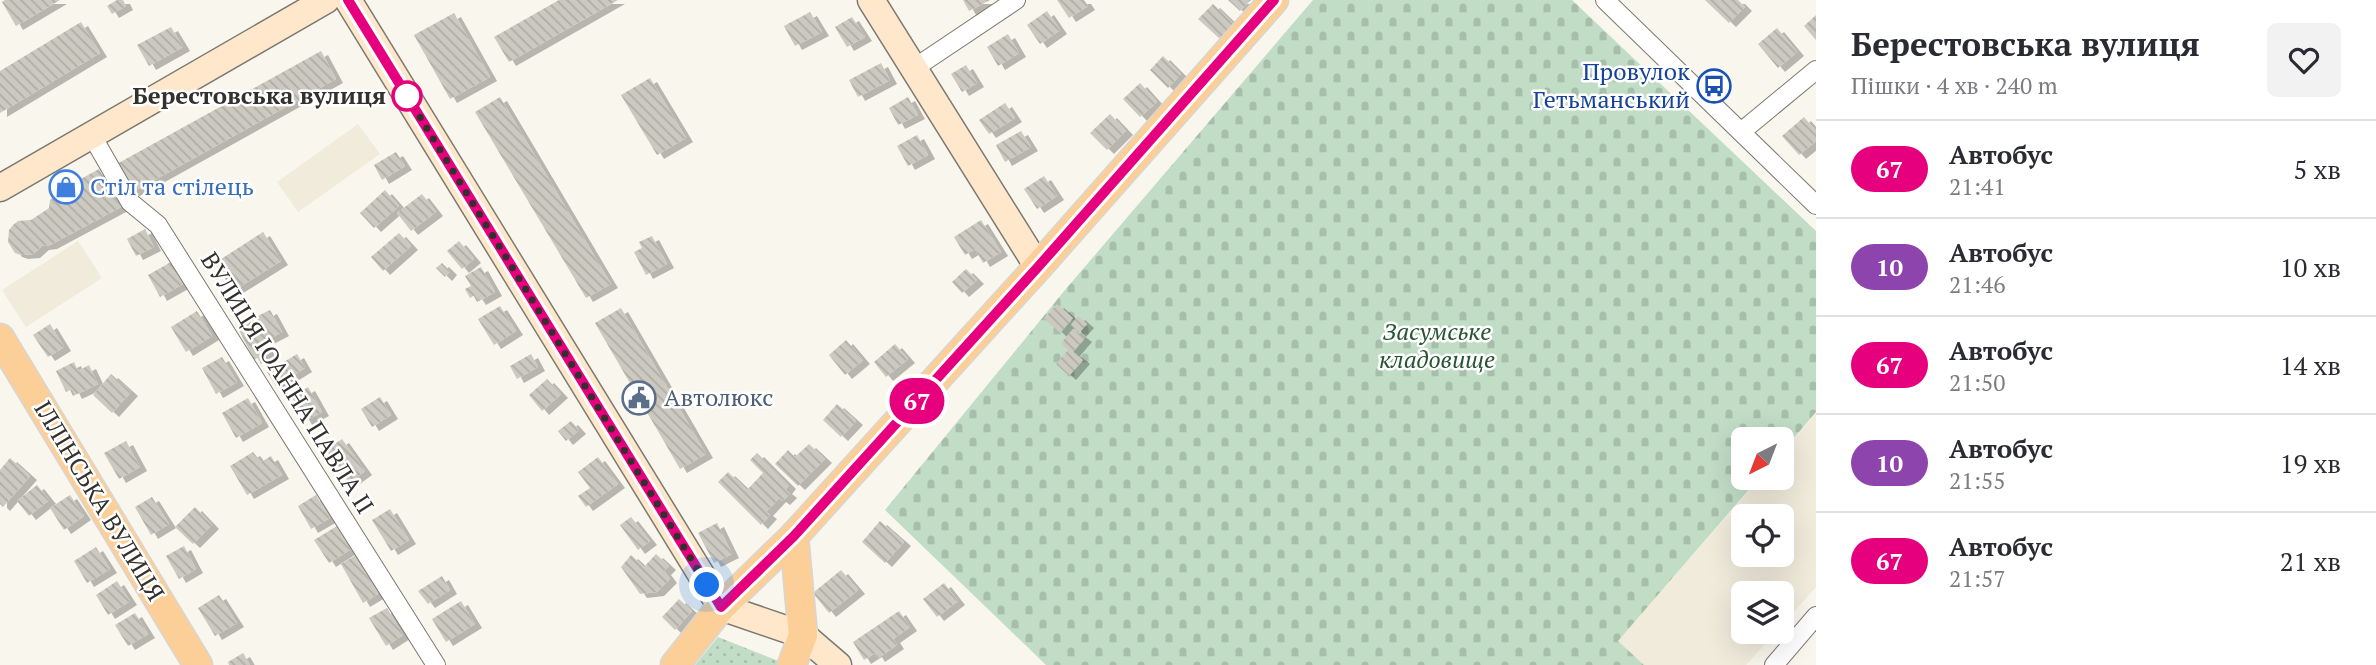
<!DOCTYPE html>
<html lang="uk">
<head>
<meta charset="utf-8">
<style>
  body { margin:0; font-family:"PT Serif",serif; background:#f2f2f3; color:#2b2b33; height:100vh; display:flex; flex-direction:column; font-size:26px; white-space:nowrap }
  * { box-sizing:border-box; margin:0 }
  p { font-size:23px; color:#7c7c81 }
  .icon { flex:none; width:38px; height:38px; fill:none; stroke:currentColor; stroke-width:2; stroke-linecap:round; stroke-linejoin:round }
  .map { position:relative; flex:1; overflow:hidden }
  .panel { display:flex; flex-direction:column; background:#fff; width:560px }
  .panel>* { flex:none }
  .badge { padding:0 14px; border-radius:23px; font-size:24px; line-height:46px }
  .needle { width:46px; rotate:222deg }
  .controls { position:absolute; left:1731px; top:427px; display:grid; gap:14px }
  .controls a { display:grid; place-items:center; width:63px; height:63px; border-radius:10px; background:#fff; box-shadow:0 7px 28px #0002; font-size:35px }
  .you { position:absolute; width:35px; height:35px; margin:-18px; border:5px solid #fff; border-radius:50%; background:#1a73e8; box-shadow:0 0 0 10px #1a73e833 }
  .map>.badge { position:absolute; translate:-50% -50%; box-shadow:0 0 0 4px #fff }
  .round { display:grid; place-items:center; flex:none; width:74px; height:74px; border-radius:10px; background:#f2f2f3 }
  .headline { display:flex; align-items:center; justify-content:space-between; height:119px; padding:0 35px }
  h1 { font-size:33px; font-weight:600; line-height:52px }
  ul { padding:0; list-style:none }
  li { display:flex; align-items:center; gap:21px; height:98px; padding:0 35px; border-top:2px solid #e1e1e2 }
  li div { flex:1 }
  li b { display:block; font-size:26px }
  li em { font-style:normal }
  li .badge { min-width:77px; font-weight:700; text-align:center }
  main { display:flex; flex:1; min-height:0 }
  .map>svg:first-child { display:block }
</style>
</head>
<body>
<main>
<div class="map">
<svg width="1816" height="665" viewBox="0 0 1816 665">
  <defs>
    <pattern id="grass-dots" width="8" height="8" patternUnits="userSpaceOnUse" patternTransform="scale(1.75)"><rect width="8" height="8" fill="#c1ddc6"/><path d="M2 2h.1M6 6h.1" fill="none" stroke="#a6beaa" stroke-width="1.8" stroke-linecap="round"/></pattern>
    <pattern id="cemetery-stones" width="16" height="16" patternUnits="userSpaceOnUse" patternTransform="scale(1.75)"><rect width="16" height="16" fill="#c1ddc6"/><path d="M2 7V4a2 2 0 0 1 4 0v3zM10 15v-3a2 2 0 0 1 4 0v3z" fill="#a6beaa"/></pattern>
    <pattern id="building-back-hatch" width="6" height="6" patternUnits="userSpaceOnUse" patternTransform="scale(1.75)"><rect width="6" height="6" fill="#cbc9c0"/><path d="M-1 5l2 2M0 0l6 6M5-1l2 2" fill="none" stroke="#afada5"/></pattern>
    <filter id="shadow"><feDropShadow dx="7" dy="4" stdDeviation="0" flood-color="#0004"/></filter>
  </defs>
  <rect width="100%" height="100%" fill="#f9f7ed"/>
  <g fill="#f0ebdb" fill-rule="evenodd">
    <path d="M358,124l22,30 -82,58 -21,-30z"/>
    <path d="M78,241l24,37 -76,49 -24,-37z"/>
    <path d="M1816,413v174l-34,38v-32h-39v39h33l-30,33h-102l-26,-24 142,-163h22v-25zM1743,516h39v39h-39z"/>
  </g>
  <path fill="url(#grass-dots)" d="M718,637l63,25 -1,3h-85z"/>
  <path fill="url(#cemetery-stones)" d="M1313,0h259l244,231v181l-34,40v-13h-39v39h16l-141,163 26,24h-598l-161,-155 180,-220z"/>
  <g fill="url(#building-back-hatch)" filter="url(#shadow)">
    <path d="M5,0h55l-44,26 -14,-24z"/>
    <path d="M117,0h6l3,6 -14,8 -5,-8z"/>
    <path d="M559,0h59l-109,62 -15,-25z"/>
    <path d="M963,0h27l-21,11z"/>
    <path d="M1057,0h27l4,6 -19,12z"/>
    <path d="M1228,0h23l-11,11z"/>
    <path d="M1705,0h33l7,7 -16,16z"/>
    <path d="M1213,4l21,20 -14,15 -22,-20z"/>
    <path d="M1047,11l13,19 -20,14 -13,-19z"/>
    <path d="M810,12l12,20 -27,14 -11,-20z"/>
    <path d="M454,13l36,64 -40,22 -36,-64z"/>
    <path d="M1816,15v25l-12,-14z"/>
    <path d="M852,17l13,20 -18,10 -12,-20z"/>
    <path d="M81,22l19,31 -100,60v-42z"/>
    <path d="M171,27l12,20 -34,19 -12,-21z"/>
    <path d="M1777,28l20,24 -19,16 -20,-24z"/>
    <path d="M1008,34l11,19 -21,13 -11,-19z"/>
    <path d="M321,51l15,28 -205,114 -16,-28z"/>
    <path d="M1163,56l18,18 -13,14 -18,-18z"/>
    <path d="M881,63l9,17 -32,17 -9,-17z"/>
    <path d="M966,65l11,18 -15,9 -11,-18z"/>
    <path d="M650,78l36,60 -29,17 -36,-60z"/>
    <path d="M1140,83l17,19 -17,15 -17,-18z"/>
    <path d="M500,97l111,187 -25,14 -111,-186z"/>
    <path d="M908,97l10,18 -20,10 -9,-17z"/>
    <path d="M1005,103l10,15 -26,16 -10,-14z"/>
    <path d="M1110,114l16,17 -19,19 -17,-17z"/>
    <path d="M1804,117l12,14v10l-17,14 -17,-19z"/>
    <path d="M1021,131l10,16 -26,15 -9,-17z"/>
    <path d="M917,135l11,20 -20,11 -11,-20z"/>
    <path d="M396,152l9,14 -23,14 -8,-15z"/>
    <path d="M99,169l22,38 -71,38 -8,1 -9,8 -12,1 -6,-2 -7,-11 1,-12 4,-5 5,-4 13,-1 18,-12 1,-8 16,-13z"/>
    <path d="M1044,176l13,20 -20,13 -13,-20z"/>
    <path d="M385,190l14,16 -25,22 -14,-15z"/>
    <path d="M422,194l14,18 -25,19 -14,-18z"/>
    <path d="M981,220l20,32 -18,11 -8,-14 -10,6 -11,-18z"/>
    <path d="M145,229l9,18 -18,9 -9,-17z"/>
    <path d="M263,232l18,29 -48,30 -18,-28z"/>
    <path d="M399,233l12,13 -28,25 -12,-14z"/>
    <path d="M652,236l15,28 -21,11 -12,-23 8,-4 -3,-6z"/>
    <path d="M459,241l15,18 -12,10 -15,-18z"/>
    <path d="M171,262l12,22 -23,13 -12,-22z"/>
    <path d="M442,263l8,8 -5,6 -9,-9z"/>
    <path d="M481,267l14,25 -16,9 -4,-6 -5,3 -5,-9 6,-3 -6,-10z"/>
    <path d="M966,269l11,11 -15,13 -10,-11z"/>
    <path d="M1057,304l16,14 -13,15 -16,-15z"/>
    <path d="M500,306l16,25 -22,14 -16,-26z"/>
    <path d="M621,308l85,146 -26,15 -85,-146z"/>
    <path d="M270,310l12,22 -19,10 5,10 -14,8 -17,-34z"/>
    <path d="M197,311l15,25 -26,16 -15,-25z"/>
    <path d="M1078,316l9,8 -8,9 -8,-8z"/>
    <path d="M50,324l14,23 -16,10 -15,-22z"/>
    <path d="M1073,329l12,9 -12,14 10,8 -14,16 -13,-12 12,-14 -7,-7z"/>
    <path d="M846,340l17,20 -18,15 -16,-20z"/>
    <path d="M895,344l13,15 -22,18 -12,-15z"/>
    <path d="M297,354l8,14 -29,18 -9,-14z"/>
    <path d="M531,354l7,13 -21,12 -7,-13z"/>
    <path d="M222,357l15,25 -21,12 -14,-26z"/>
    <path d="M74,362l4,9 11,-6 9,19 -23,11 -3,-6 -6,3 -10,-21z"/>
    <path d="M111,374l20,18 -19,21 -19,-18z"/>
    <path d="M547,379l14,15 -19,17 -13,-16z"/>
    <path d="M308,387l14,25 -17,9 -13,-24z"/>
    <path d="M380,397l11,18 -19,12 -11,-18z"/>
    <path d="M248,398l14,25 -26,15 -14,-25z"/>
    <path d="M837,404l19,17 -15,16 -18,-17z"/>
    <path d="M571,421l8,9 -13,11 -8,-10z"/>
    <path d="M342,439l23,32 -16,12 -23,-33z"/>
    <path d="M126,441l14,26 -21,12 -15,-26z"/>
    <path d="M809,444l16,15 -27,27 -23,-22 13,-14 7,7z"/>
    <path d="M253,452l8,10 10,-6 11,19 -35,20 -17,-29z"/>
    <path d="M757,453l32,32 -4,5 5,4 -7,7 -4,-3 -13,14 4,3 -9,10 -43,-43 10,-10 19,18 16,-17 -13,-13z"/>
    <path d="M598,457l20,27 -32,23 -8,-11 12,-8 -12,-16z"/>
    <path d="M10,458l20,18 -27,31 -3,-3v-34z"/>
    <path d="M37,485l12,15 -20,16 -12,-15z"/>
    <path d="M70,495l14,21 -20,14 -14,-22z"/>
    <path d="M316,495l14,23 -19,11 -13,-23z"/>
    <path d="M152,497l17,27 -18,11 -16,-28z"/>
    <path d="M195,507l17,18 -19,19 -18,-17z"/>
    <path d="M390,509l19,31 -18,11 -19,-31z"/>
    <path d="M631,517l19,24 -12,9 -18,-25z"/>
    <path d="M880,521l24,21 -19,21 -23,-21z"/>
    <path d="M717,523l15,31 -18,9 -16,-30z"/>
    <path d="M337,526l14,23 -22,14 -15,-23z"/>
    <path d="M184,546l12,23 -17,10 -13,-23z"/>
    <path d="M96,547l14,22 -23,14 -13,-22z"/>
    <path d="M656,554l13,12 -5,5 6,8 -13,13 -17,2 -19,-27 10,-12 13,12z"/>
    <path d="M356,555l22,39 -15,9 -22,-39z"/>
    <path d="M841,570l17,20 -29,23 -16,-20z"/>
    <path d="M442,576l8,14 -22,14 -10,-13z"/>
    <path d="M117,581l13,20 -22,14 -12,-20z"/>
    <path d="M944,583l14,18 -21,16 -14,-18z"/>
    <path d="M219,595l18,28 -22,13 -17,-28z"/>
    <path d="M679,599l13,12 -17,19 -13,-13z"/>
    <path d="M461,601l14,23 -29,18 -14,-23z"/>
    <path d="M387,608l16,27 -17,11 -17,-28z"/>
    <path d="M899,611l11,16 -17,12 4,6 -19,13 -3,-5 -11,7 -11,-18z"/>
    <path d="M135,613l13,21 -20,12 -13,-21z"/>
    <path d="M243,653l7,12h-21l-1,-3z"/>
  </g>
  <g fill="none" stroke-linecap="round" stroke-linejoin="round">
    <defs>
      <g id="street">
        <path d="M1605,0l211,205"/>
        <path d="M913,69l103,-69"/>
        <path d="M1741,132l75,-62"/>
        <path d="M91,134l39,68 28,23 278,440"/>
        <path d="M1774,665l42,-49"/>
      </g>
      <g id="secondary">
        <path d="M348,0l373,607 82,28 35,30"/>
        <path d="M871,0l167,267"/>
        <path d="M0,188l326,-188"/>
      </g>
      <g id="primary">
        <path d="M0,338l198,327"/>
        <path d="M675,665l46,-58 73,-71 244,-269 236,-267"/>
        <path d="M792,665l11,-30 -9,-99"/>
      </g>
    </defs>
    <use href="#street" stroke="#7b7971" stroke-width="20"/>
    <use href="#secondary" stroke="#7b7971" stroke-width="29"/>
    <use href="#primary" stroke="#d6d6d5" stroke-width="31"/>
    <use href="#street" stroke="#fff" stroke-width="18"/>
    <use href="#secondary" stroke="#fee7cb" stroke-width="26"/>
    <use href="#primary" stroke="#fdcf98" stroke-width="28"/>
  </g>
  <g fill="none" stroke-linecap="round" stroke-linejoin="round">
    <defs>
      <path id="line" d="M348,0l373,607 73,-71 244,-269 236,-267"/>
    </defs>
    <use href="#line" stroke="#fff" stroke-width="16"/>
    <use href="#line" stroke="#e6007e" stroke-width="10"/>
    <path stroke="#32312e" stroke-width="7" stroke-dasharray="0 12.6" d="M407,96l300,489"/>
  </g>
  <defs>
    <symbol id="bus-ring" viewBox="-11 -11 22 22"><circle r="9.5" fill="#fff" stroke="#1a4fb4" stroke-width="1.5"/><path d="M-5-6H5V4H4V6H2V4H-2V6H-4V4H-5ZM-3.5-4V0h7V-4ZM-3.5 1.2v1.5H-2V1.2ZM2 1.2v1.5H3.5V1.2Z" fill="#1a4fb4"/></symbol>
    <symbol id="shop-ring" viewBox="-11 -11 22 22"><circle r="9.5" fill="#fff" stroke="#3f7fe0" stroke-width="1.5"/><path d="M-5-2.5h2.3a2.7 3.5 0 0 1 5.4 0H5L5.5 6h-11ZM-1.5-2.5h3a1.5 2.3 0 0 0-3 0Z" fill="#3f7fe0"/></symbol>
    <symbol id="civic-ring" viewBox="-11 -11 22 22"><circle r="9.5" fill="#fff" stroke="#5c6f8a" stroke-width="1.5"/><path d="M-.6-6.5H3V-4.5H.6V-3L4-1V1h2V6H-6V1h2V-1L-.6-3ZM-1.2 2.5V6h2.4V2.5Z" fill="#5c6f8a"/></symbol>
  </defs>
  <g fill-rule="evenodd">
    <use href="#bus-ring" x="1695" y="67" width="38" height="38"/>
    <use href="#shop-ring" x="47" y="168" width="38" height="38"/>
    <use href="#civic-ring" x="620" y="379" width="38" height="38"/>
  </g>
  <circle fill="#fff" stroke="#e6007e" stroke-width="3.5" cx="407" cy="96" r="14"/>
  <g text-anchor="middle" stroke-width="5" stroke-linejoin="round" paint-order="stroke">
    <g font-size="24" fill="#164399" stroke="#fff" text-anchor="end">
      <text x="1690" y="80">Провулок<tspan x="1690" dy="28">Гетьманський</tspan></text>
    </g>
    <g font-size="24" font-weight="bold" fill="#32312e" stroke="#fff" text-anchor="end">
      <text x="386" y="104">Берестовська вулиця</text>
    </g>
    <g font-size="24" fill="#366cbe" stroke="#fff" text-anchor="start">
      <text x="90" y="195">Стіл та стілець</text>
    </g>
    <g font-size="24" font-style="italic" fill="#295433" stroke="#fff">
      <text x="1437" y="340">Засумське<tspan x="1437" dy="28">кладовище</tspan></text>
    </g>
    <g font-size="24" fill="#32312e" stroke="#fff">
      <text transform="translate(287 383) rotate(58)" y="8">ВУЛИЦЯ ІОАННА ПАВЛА II</text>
      <text transform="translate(99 501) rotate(59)" y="8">ІЛЛІНСЬКА ВУЛИЦЯ</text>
    </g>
    <g font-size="24" fill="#4e5e75" stroke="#fff" text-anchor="start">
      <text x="664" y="406">Автолюкс</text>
    </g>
  </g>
</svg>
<div class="controls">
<a><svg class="needle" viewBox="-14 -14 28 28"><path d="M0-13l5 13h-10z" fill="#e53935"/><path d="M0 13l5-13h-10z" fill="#7c7c81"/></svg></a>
<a><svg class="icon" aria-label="locate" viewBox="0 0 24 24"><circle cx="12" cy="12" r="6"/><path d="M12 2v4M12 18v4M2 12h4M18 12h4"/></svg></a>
<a><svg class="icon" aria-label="layers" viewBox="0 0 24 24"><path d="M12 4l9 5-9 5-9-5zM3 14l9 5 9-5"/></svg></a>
</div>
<div class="you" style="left:707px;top:585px"></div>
<b class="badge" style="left:917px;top:401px;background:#e6007e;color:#fff">67</b>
</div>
<section class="panel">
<div class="headline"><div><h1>Берестовська вулиця</h1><p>Пішки · 4 хв · 240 m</p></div><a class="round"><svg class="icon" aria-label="heart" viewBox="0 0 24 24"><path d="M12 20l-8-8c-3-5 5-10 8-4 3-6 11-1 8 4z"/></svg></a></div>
<ul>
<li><span class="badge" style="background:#e6007e;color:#fff">67</span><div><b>Автобус</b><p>21:41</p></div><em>5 хв</em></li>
<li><span class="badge" style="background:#8e44ad;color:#fff">10</span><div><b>Автобус</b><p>21:46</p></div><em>10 хв</em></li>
<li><span class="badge" style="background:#e6007e;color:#fff">67</span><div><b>Автобус</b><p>21:50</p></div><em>14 хв</em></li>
<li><span class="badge" style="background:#8e44ad;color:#fff">10</span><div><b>Автобус</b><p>21:55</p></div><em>19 хв</em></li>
<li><span class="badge" style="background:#e6007e;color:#fff">67</span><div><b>Автобус</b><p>21:57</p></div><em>21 хв</em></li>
</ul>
</section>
</main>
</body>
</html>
